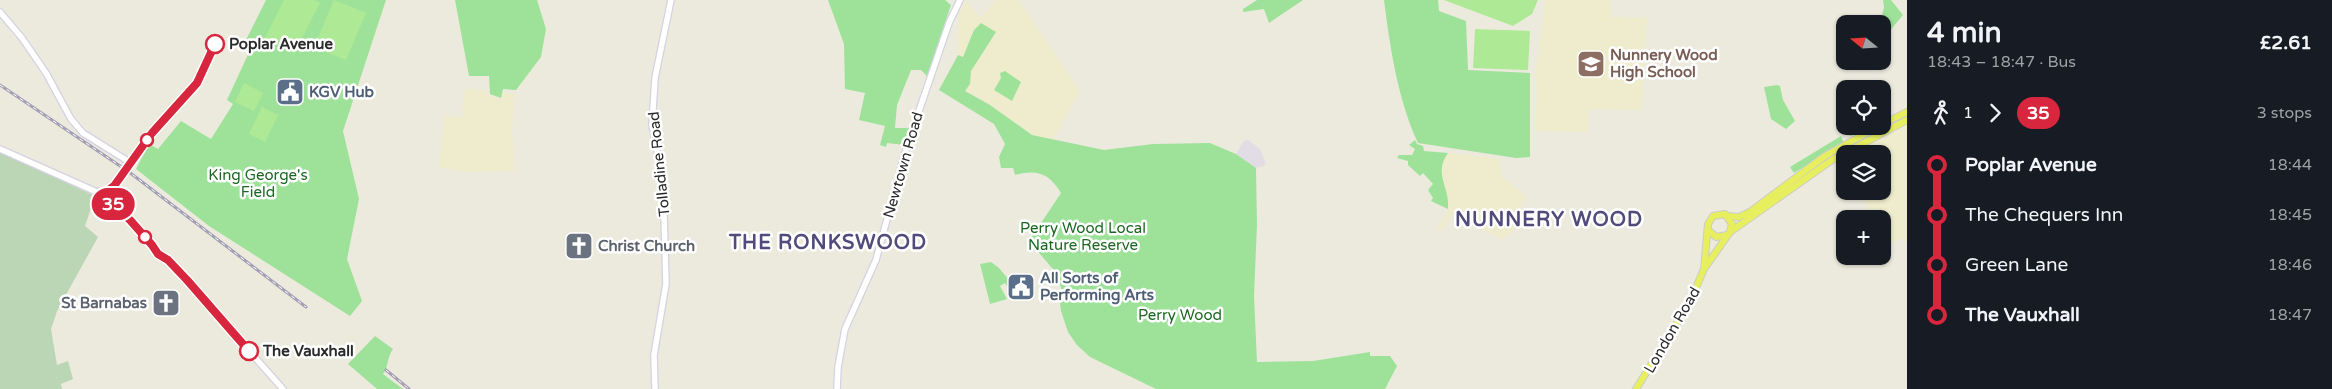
<!DOCTYPE html>
<html lang="en">
<head>
<meta charset="utf-8">
<style>
  body { margin:0; font-family:"Varela Round",sans-serif; background:#20242c; color:#f1f3f6; height:100vh; display:flex; flex-direction:column; font-size:19px; white-space:nowrap }
  * { box-sizing:border-box; margin:0 }
  p { font-size:16px; color:#9ea1a6 }
  .icon { flex:none; width:28px; height:28px; fill:none; stroke:currentColor; stroke-width:2; stroke-linecap:round; stroke-linejoin:round }
  .map { position:relative; flex:1; overflow:hidden }
  .details { display:flex; flex-direction:column; background:#171b24; width:425px }
  .details>* { flex:none }
  .badge { padding:0 10px; border-radius:16px; font-size:18px; line-height:32px }
  .needle { width:32px; rotate:288deg }
  .controls { position:absolute; left:1836px; top:15px; display:grid; gap:10px }
  .controls a { display:grid; place-items:center; width:55px; height:55px; border-radius:10px; background:#171b24; box-shadow:0 1px 4px #0004; font-size:25px }
  .map>.badge { position:absolute; translate:-50% -50%; box-shadow:0 0 0 2px #fff }
  .legs { display:flex; align-items:center; gap:8px; height:55px; padding:0 20px; font-size:16px }
  .legs p { margin-inline-start:auto }
  .overview { display:flex; align-items:center; justify-content:space-between; height:85px; padding:0 20px }
  h1 { font-size:28px; font-weight:700; line-height:38px }
  ul { padding:0 20px; list-style:none }
  li { display:flex; align-items:center; gap:18px; height:50px; font-size:19px }
  li i { display:grid; place-items:center; width:8px; height:100%; margin:0 6px; background:currentColor }
  li i::after { content:''; width:12px; height:12px; margin:-6px; border:4px solid; border-radius:50%; background:#171b24 }
  li p { margin-inline-start:auto }
  li:first-child i { background:linear-gradient(#0000 50%,currentColor 0) }
  li:last-child i { background:linear-gradient(currentColor 50%,#0000 0) }
  main { display:flex; flex:1; min-height:0 }
  .map>svg:first-child { display:block }
</style>
</head>
<body>
<main>
<div class="map">
<svg width="1907" height="389" viewBox="0 0 1907 389">
  <rect width="100%" height="100%" fill="#eceadd"/>
  <path fill="#e2dde5" d="M1248,140l12,9 6,14 -2,3 -8,2 -20,-14 7,-12z"/>
  <g fill="#eeeccc">
    <path d="M965,0l16,18 15,-18h23l61,91 -27,49 -21,-5 -42,-30 -44,-27 12,-23v-36z"/>
    <path d="M1546,0h64l1,17 36,1 -5,92 -53,-1 -2,23 -53,-1 1,-24 2,-6 -1,-33z"/>
    <path d="M465,89l22,1 1,5 14,5 2,-8 11,2 -3,35 3,42 -48,1 -28,-5 6,-52 17,2z"/>
    <path d="M1907,126v118l-4,-6 -15,6 -5,-9 -1,-16h-8l-15,-28h23v-37h-31z"/>
    <path d="M1448,153l51,5 2,18 26,21 -4,5 -7,26 -14,12 -48,-28 -13,19 -4,-1 11,-21 -9,-4 4,-23 -1,-20z"/>
  </g>
  <g fill="#9ee29a">
    <path d="M266,0h120l-43,131 16,68 -12,60 15,42 -12,15 -141,-90 -73,-57 13,-25 9,5 23,-28 30,18 22,-35 -6,-4 24,-52 -7,-4z"/>
    <path d="M455,0h82l9,29 -5,28 -25,33 -13,-1 -2,9 -11,-4 -1,-18h-20z"/>
    <path d="M828,0h117l6,5 -24,71 -6,-6h-10l-14,35 -2,23h14l-4,17 -18,-2 -1,4 -6,-2 5,-19 -26,-6 6,-27 -20,-4 -1,-45z"/>
    <path d="M1257,0h46l-34,23 -5,-14 -21,3v-3z"/>
    <path d="M1384,0h54l1,11 27,10 2,49 62,3v84l-14,1 -98,-15c-20,-43 -28,-95 -34,-143z"/>
    <path d="M1883,0h8l12,15 -20,24 -1,-15h-2l4,-17z"/>
    <path d="M981,23l15,9 -25,39 -1,13 -5,7 25,14 42,30 72,15 49,-6 57,-1 26,11 20,14 1,57 -3,71 3,66 56,-1 57,-9v4h20l7,10 -12,23h-229l-66,-32 -13,-12 -9,-13 -7,-21 -2,-15 2,-8 -4,-14 -28,-33 32,-48c-12,-20 -24,-24 -46,-18l-2,-7h-12l-2,-11 6,-13 -11,-20 -55,-34 19,-35 5,2 11,-27z"/>
    <path d="M1005,71l16,11 -9,19 -18,-11 7,-12 -1,-5z"/>
    <path d="M1777,85l3,1 3,14 12,21 -9,8 -15,-10 -7,-32z"/>
    <path d="M1845,116v10h16l-4,2 2,4 -8,4 -4,-1 -9,-16z"/>
    <path d="M1841,136l2,6 -49,31 -4,-6z"/>
    <path d="M1415,140l2,4 6,2 1,5 24,2c-15,21 2,33 0,56l-17,-8 2,-3 -5,-8 5,-6 -10,-11 -3,3 -12,-11v-4l-11,-3 2,-3h13l3,-6 -6,-4z"/>
    <path d="M991,262l8,6 10,12 4,-2 5,8 -3,2 2,3 -4,4 -8,-12 -5,3 7,13 -17,5 -10,-40z"/>
    <path d="M375,336l18,13c-7,10 -4,18 -10,25l20,15h-26l-29,-25z"/>
  </g>
  <path fill="#bbd6b4" d="M0,152l95,44 -10,30 13,11 -41,74 -6,18 6,36 11,-4 5,18 -12,5 1,5h-62z"/>
  <g fill="#aeea95">
    <path d="M284,0h30l6,3 -26,50 -29,-15z"/>
    <path d="M334,0l32,13 -20,47 -32,-13z"/>
    <path d="M1444,0h94l-6,14 -19,12z"/>
    <path d="M1475,29l55,2 -2,39 -55,-2z"/>
    <path d="M244,83l19,10 -9,18 -19,-9z"/>
    <path d="M262,107l16,8 -13,27 -16,-8z"/>
  </g>
  <g fill="none" stroke-linecap="round" stroke-linejoin="round">
    <defs>
      <g id="secondary">
        <path d="M0,12l22,26 24,35 25,46 12,14 48,30 -17,24 -8,5"/>
        <path d="M0,149l99,44"/>
        <path d="M106,192l-6,-1v7h6l24,22 22,25 5,9 11,7 19,20 96,108"/>
        <path d="M655,389l-1,-34 12,-71 -3,-103 -11,-56 3,-47 16,-78"/>
        <path d="M837,389l1,-22 7,-38 31,-69 30,-111 43,-126 11,-23"/>
      </g>
      <g id="primary">
        <path d="M1882,124l25,-12"/>
        <path d="M1727,216l12,1 11,-5 75,-56 54,-30"/>
        <path d="M1708,230l8,7 11,-2"/>
        <path d="M1730,232l102,-72 75,-40"/>
        <path d="M1636,389l54,-87 14,-33 26,-37 2,-8 -7,-10 -12,2 -5,8 -4,45"/>
      </g>
    </defs>
    <use href="#secondary" stroke="#d4d2e3" stroke-width="8"/>
    <use href="#primary" stroke="#ccc" stroke-width="8"/>
    <use href="#secondary" stroke="#fff" stroke-width="5.5"/>
    <use href="#primary" stroke="#e7ef5f" stroke-width="6"/>
    <defs>
      <g id="rail">
        <path d="M0,85l129,87 177,135"/>
        <path d="M386,370l23,19"/>
      </g>
    </defs>
    <use href="#rail" stroke="#a29fb5" stroke-width="3"/>
    <use href="#rail" stroke="#fff" stroke-width="1" stroke-dasharray="4" stroke-linecap="butt"/>
  </g>
  <g fill="none" stroke-linecap="round" stroke-linejoin="round">
    <defs>
      <path id="line-1" d="M215,44l-18,39 -45,50 -38,53 -8,6v6l24,22 22,25 6,9 10,6 19,20 62,71"/>
    </defs>
    <use href="#line-1" stroke="#fff" stroke-width="11"/>
    <use href="#line-1" stroke="#d7263d" stroke-width="8"/>
  </g>
  <defs>
    <symbol id="school-square" viewBox="-11 -11 22 22"><rect x="-9" y="-9" width="18" height="18" rx="4" fill="#8d6e63" stroke="#fff"/><path d="M0-5L7-2L0 1L-7-2ZM-4 1L0 2.5L4 1V4Q0 6-4 4Z" fill="#fff"/></symbol>
    <symbol id="civic-square" viewBox="-11 -11 22 22"><rect x="-9" y="-9" width="18" height="18" rx="4" fill="#5c6f8a" stroke="#fff"/><path d="M-.6-6.5H3V-4.5H.6V-3L4-1V1h2V6H-6V1h2V-1L-.6-3ZM-1.2 2.5V6h2.4V2.5Z" fill="#fff"/></symbol>
    <symbol id="church-square" viewBox="-11 -11 22 22"><rect x="-9" y="-9" width="18" height="18" rx="4" fill="#6b7280" stroke="#fff"/><path d="M-1.2-6h2.4v3.5h3.3v2.4h-3.3V6h-2.4V-.1h-3.3v-2.4h3.3Z" fill="#fff"/></symbol>
  </defs>
  <g fill-rule="evenodd">
    <use href="#school-square" x="1575" y="48" width="32" height="32"/>
    <use href="#civic-square" x="274" y="76" width="32" height="32"/>
    <use href="#church-square" x="563" y="230" width="32" height="32"/>
    <use href="#civic-square" x="1005" y="271" width="32" height="32"/>
    <use href="#church-square" x="150" y="287" width="32" height="32"/>
  </g>
  <g fill="#fff" stroke="#d7263d" stroke-width="2.5">
    <circle cx="215" cy="44" r="9"/>
    <circle cx="147" cy="140" r="6"/>
    <circle cx="145" cy="237" r="6"/>
    <circle cx="249" cy="351" r="9"/>
  </g>
  <g text-anchor="middle" stroke-width="5" stroke-linejoin="round" paint-order="stroke">
    <g font-size="15" font-weight="bold" fill="#2a2a2a" stroke="#fff" text-anchor="start">
      <text x="229" y="49">Poplar Avenue</text>
      <text x="263" y="356">The Vauxhall</text>
    </g>
    <g font-size="15" font-weight="bold" fill="#785e54" stroke="#fff" text-anchor="start">
      <text x="1610" y="60">Nunnery Wood<tspan x="1610" dy="17">High School</tspan></text>
    </g>
    <g font-size="15" font-weight="bold" fill="#4e5e75" stroke="#fff" text-anchor="start">
      <text x="309" y="97">KGV Hub</text>
      <text x="1040" y="283">All Sorts of<tspan x="1040" dy="17">Performing Arts</tspan></text>
    </g>
    <g font-size="15" fill="#2a2a2a" stroke="#fff">
      <text transform="translate(659 164) rotate(-96)" y="5">Tolladine Road</text>
      <text transform="translate(903 165) rotate(-74)" y="5">Newtown Road</text>
      <text transform="translate(1672 330) rotate(-60)" y="5">London Road</text>
    </g>
    <g font-size="15" fill="#1b6721" stroke="#fff">
      <text x="258" y="180">King George's<tspan x="258" dy="17">Field</tspan></text>
      <text x="1083" y="233">Perry Wood Local<tspan x="1083" dy="17">Nature Reserve</tspan></text>
      <text x="1180" y="320">Perry Wood</text>
    </g>
    <g font-size="15" font-weight="bold" fill="#5b616d" stroke="#fff" text-anchor="start">
      <text x="598" y="251">Christ Church</text>
      <text x="147" y="308" text-anchor="end">St Barnabas</text>
    </g>
    <g font-size="20" font-weight="bold" letter-spacing="1" fill="#504b7b" stroke="#fff">
      <text x="1549" y="226">NUNNERY WOOD</text>
      <text x="828" y="249">THE RONKSWOOD</text>
    </g>
  </g>
</svg>
<div class="controls">
<a><svg class="needle" viewBox="-14 -14 28 28"><path d="M0-13l5 13h-10z" fill="#e53935"/><path d="M0 13l5-13h-10z" fill="#9ea1a6"/></svg></a>
<a><svg class="icon" aria-label="locate" viewBox="0 0 24 24"><circle cx="12" cy="12" r="6"/><path d="M12 2v4M12 18v4M2 12h4M18 12h4"/></svg></a>
<a><svg class="icon" aria-label="layers" viewBox="0 0 24 24"><path d="M12 4l9 5-9 5-9-5zM3 14l9 5 9-5"/></svg></a>
<a>+</a>
</div>
<b class="badge" style="left:113px;top:204px;background:#d7263d;color:#fff">35</b>
</div>
<section class="details">
<div class="overview"><div><h1>4 min</h1><p>18:43 – 18:47 · Bus</p></div><b>£2.61</b></div>
<div class="legs"><svg class="icon" aria-label="walk" viewBox="0 0 24 24"><circle cx="13" cy="4" r="2"/><path d="M13 8l-2 6 4 7M11 14l-3 7M7 12l3-4h3l4 4"/></svg>1<svg class="icon" aria-label="forward" viewBox="0 0 24 24"><path d="M9 5l7 7-7 7"/></svg><b class="badge" style="background:#d7263d;color:#fff">35</b><p>3 stops</p></div>
<ul>
<li><i style="color:#d7263d"></i><b>Poplar Avenue</b><p>18:44</p></li>
<li><i style="color:#d7263d"></i><span>The Chequers Inn</span><p>18:45</p></li>
<li><i style="color:#d7263d"></i><span>Green Lane</span><p>18:46</p></li>
<li><i style="color:#d7263d"></i><b>The Vauxhall</b><p>18:47</p></li>
</ul>
</section>
</main>
</body>
</html>
